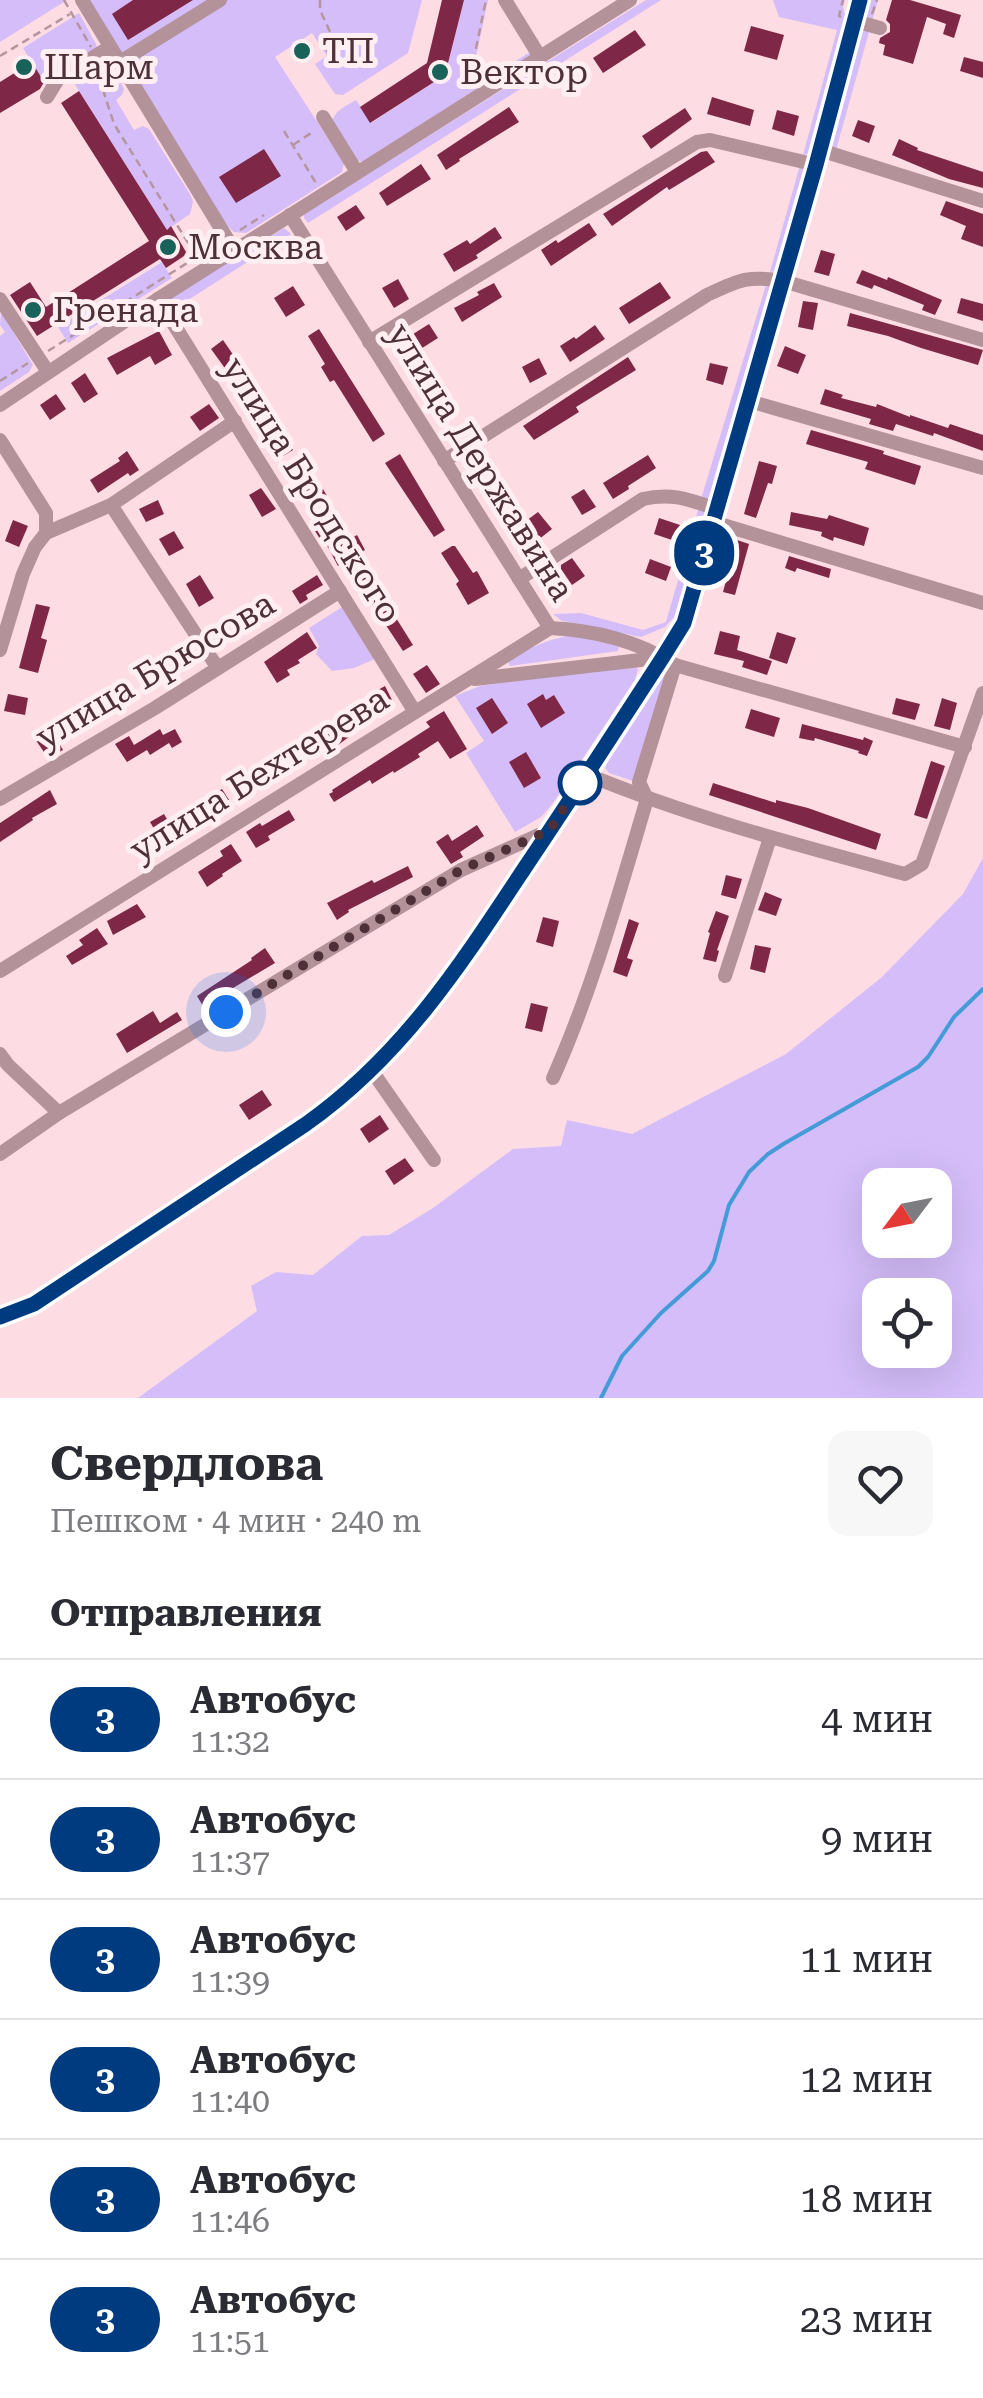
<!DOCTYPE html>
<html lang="ru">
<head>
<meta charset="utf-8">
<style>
  body { margin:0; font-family:"Roboto Serif",serif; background:#f7f7f7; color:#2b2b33; height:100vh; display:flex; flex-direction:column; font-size:38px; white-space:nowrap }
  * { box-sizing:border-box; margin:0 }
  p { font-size:32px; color:#7c7c81 }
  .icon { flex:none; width:55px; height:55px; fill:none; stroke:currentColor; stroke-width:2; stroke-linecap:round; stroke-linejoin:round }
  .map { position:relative; height:1398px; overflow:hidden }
  .side { display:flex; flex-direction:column; background:#fff; flex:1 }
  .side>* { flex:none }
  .badge { padding:0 20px; border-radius:32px; font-size:35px; line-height:65px }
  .needle { width:65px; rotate:238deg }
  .tools { position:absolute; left:862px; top:1168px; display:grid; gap:20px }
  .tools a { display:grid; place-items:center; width:90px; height:90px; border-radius:20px; background:#fff; box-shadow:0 10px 40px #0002; font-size:50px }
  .you { position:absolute; width:50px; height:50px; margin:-25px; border:8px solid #fff; border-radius:50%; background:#1a73e8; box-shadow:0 0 0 15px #1a73e833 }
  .map>.badge { position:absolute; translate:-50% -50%; box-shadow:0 0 0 5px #fff }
  h2 { padding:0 50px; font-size:38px; line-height:90px }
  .round { display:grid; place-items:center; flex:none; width:105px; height:105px; border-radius:20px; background:#f7f7f7 }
  .summary { display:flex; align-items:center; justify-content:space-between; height:170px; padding:0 50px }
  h1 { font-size:48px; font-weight:700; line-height:75px }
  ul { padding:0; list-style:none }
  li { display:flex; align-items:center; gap:30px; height:120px; padding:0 50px; border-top:2px solid #e1e1e2 }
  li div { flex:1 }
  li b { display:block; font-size:38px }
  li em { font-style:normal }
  li .badge { min-width:110px; font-weight:700; text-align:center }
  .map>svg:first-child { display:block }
</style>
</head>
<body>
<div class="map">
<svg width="983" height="1398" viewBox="0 0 983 1398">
  <rect width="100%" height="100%" fill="#fddce4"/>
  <g fill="#d4bdf9" fill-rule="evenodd">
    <path d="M0,0h67l-67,42z"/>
    <path d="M89,0h333l-14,53 -65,42 -8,-1 -20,-30 12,-8 -15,-23 -37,24 69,106 -2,9 -96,61 -12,-1 -10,-9z"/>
    <path d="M464,0h24l-19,90 63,-39 -1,5 -169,106 -5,-2 -25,-36c1,-13 14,-18 24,-24l15,23 74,-48z"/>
    <path d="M646,0h15l-353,223 -4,-5v-4z"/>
    <path d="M773,0h72l-2,7 3,12 -35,134 -8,2 34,-125 -58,-13z"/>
    <path d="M867,0h11l-42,150 -5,-2 -3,-7z"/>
    <path d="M79,13l18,33 -1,3 -51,36 -22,-37z"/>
    <path d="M97,62c15,1 21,14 27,27l-2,6 -6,5 18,30 9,-4 6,3 42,67 2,6 -3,12 -23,16 -96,-152z"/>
    <path d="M800,165l6,3v7l-27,95 -9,2z"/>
    <path d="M284,228l7,6 -120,77 -4,-11z"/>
    <path d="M162,262l10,16 -104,65 -10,-16z"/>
    <path d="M766,285l6,2v7l-58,200 -7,5h-6z"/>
    <path d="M1,312l32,53 -4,7 -29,19v-55l5,-4 -5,-7z"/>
    <path d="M699,507l8,3 1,6 -31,98 -12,13 -24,10 -79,-16 -9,-7 28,-1 62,17 23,-8z"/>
    <path d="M342,607l33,52 -21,9 -22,3 -16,-17 3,-8 -10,-18z"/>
    <path d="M573,635l29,4 17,7 -1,5 -108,15 -2,-4c20,-14 40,-23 65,-27z"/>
    <path d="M630,663l8,6 -3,11 -82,123 -12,14 -26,15 -49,-79 18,-12 -29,-45 25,-10z"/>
    <path d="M663,670h4l-34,111 -24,-8 -4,-5 4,-16z"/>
    <path d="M983,858v540h-845l119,-87 -6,-25 25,-14 37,3 49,-39 27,-1 44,-27 80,-59 48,-3 6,-26 65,14 154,-80 96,-77 81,-83zM880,1185h55v55h-55zM880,1295h55v55h-55z"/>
  </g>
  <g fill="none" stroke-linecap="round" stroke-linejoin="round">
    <path stroke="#449bd8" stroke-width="4" d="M601,1398l21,-42 39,-43 47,-42 6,-10 15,-56 20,-33 19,-18 17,-11 133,-76 10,-10 26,-40 29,-28"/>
  </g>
  <g fill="#7e2746">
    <path d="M133,0h60l-65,40 -16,-26z"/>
    <path d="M442,0h22l-19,75 -75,48 -10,-16 67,-44z"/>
    <path d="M892,0h18l51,15 -7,23 -11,-4 3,-10 -19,-7 -14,47 -30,-9 2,-10 -6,-2 1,-5 10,-6v-8l-4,-4z"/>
    <path d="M751,26l33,9 -7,25 -33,-9z"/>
    <path d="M635,30l11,15 -43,28 -10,-15z"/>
    <path d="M964,57l19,5v16l-23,-7z"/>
    <path d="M32,62l12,20 -4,7 -40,24v-31z"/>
    <path d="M79,91l88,139 4,-4 15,26 -2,4 -18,12 -6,-9 -123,77 -27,-41 20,-13 16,25 103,-66 -88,-138z"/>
    <path d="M712,97l42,13 -4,16 -43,-12z"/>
    <path d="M509,107l10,15 -60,37 1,2 -14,9 -9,-15z"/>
    <path d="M685,108l7,11 -41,30 -9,-13z"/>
    <path d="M777,110l22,6 -5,20 -22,-7z"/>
    <path d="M858,120l17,6 -6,17 -17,-7z"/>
    <path d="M899,139l19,9 -1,2 66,22v16l-34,-9 -57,-24z"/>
    <path d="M264,149l17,27 -45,27 -17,-26z"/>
    <path d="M707,151l8,11 -46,28 -2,-3 -55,39 -9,-12 98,-62z"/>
    <path d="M421,164l10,15 -44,27 -8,-13z"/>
    <path d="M946,201l37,13v33l-22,-8 5,-13 -26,-11z"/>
    <path d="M356,205l9,13 -19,13 -9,-14z"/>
    <path d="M589,223l8,12 -46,31 -10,-16 15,-10 2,3z"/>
    <path d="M495,227l7,11 -26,17 2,3 -24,14 -11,-18 24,-14 3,4z"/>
    <path d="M821,250l14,4 -6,22 -15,-4z"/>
    <path d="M862,270l25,10 1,-3 54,23 -7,15 -13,-5 2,-5 -50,-20 -2,4 -16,-6z"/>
    <path d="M398,279l11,20 -15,9 -12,-20z"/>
    <path d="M660,282l11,16 -42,26 -10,-16z"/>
    <path d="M494,283l8,14 -40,25 -8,-14 25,-13 -2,-3z"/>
    <path d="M293,286l12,19 -19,12 -12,-19z"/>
    <path d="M961,298l22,6v17l-26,-8z"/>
    <path d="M803,301l15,2 -5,27 -15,-3z"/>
    <path d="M850,313l133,37 -5,15 -57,-17 -33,-12 -41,-10z"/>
    <path d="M429,324l9,14 -19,12 -9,-14z"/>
    <path d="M595,325l10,14 -35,23 -10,-16 14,-9 2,2z"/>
    <path d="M319,329l66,105 -12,8 -39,-62 -4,2 -9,-15 4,-3 -17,-28z"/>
    <path d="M159,331l13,24 -17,10 -5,-9 -33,19 -10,-17z"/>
    <path d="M223,340l31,45 -11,8 -32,-44z"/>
    <path d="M785,346l21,9 -8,19 -21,-8z"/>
    <path d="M628,357l8,13 -60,37 3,5 -45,28 -11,-14z"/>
    <path d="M539,358l8,16 -17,9 -8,-16z"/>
    <path d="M710,363l18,4 -5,18 -17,-5z"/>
    <path d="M85,373l13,21 -14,9 -13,-20z"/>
    <path d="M825,389l18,6 -2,3 35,9 1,-3 33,13v-2l38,13 2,-4 33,11v16l-49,-18 -1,3 -37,-12 -3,7 -24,-7 2,-5 -51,-15z"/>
    <path d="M56,394l10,15 -16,11 -10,-15z"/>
    <path d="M209,404l10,14 -19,13 -10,-14z"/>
    <path d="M262,404l31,46 -12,7 -29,-47z"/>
    <path d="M811,430l73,21 -1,3 38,12 -6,19 -50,-16 3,-7 -62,-18z"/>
    <path d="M127,451l12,19 -9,6 -2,-3 -30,20 -8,-13 30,-19 -2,-3z"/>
    <path d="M400,454l45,76 -11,7 -49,-74z"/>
    <path d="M648,455l8,13 -28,18 1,3 -16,10 -10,-16z"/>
    <path d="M759,461l18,5 -5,18 -4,-1 -12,35 -12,-4z"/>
    <path d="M302,465l16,28 5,-4 5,9 -14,10 -24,-36z"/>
    <path d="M261,488l15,21 -14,8 -13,-22z"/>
    <path d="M584,489l12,18 -14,8 -11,-18z"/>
    <path d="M158,500l6,14 -18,8 -7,-13z"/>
    <path d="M538,512l14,17 -14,11h-3l-13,-16z"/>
    <path d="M791,512l36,7 2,-4 40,13 -5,18 -30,-9 -1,4 -12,-5 1,-4 -33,-7z"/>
    <path d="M659,518l24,8 -5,16 -24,-8z"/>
    <path d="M13,520l15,6 -9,21 -14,-6z"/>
    <path d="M327,524l13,21 17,-10 8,15 -4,2 14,23 -4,3 42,67 -10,6 -59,-89 -6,4 -14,-26 -2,2 -7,-11z"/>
    <path d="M174,531l10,17 -15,8 -10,-17z"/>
    <path d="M737,540l12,4 -14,51 -12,-3z"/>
    <path d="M452,546h3l18,27 4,-2 12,22 -21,12 -12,-21 3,-3 -18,-28z"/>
    <path d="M789,556l42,13 -2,9 -32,-10 -2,4 -10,-4z"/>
    <path d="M572,558l13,18 -13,9 -11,-16v-4z"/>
    <path d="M650,559l21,8 -5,14 -21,-8z"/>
    <path d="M200,575l14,23 -15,9 -13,-23z"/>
    <path d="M317,575l6,10 -17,10 2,4 -8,5 -8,-13z"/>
    <path d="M36,604l14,3 -9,31 6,2 -9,33 -19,-5z"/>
    <path d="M720,631l20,5 -3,14 35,11 -5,14 -25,-8 2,-6 -30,-7z"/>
    <path d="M307,632l10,16 -19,12 2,3 -13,7 3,5 -13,8 -13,-21z"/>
    <path d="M777,632l19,6 -9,26 -18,-6z"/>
    <path d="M427,665l13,19 -14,9 -13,-19z"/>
    <path d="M385,686l10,20 -18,10 -10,-20z"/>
    <path d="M8,694l20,4 -3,17 -21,-4z"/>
    <path d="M543,694l3,6 8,-5 11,18 -24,15 -14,-24z"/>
    <path d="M492,698l16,25 -16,11 -16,-26z"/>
    <path d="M896,698l24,6 -5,16 -23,-6z"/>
    <path d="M942,698l15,5 -7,27 -16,-4z"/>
    <path d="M751,709l29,9 -6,19 -29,-9z"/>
    <path d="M444,711l23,38 -17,10 -12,-18 -20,13 2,3 -26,16 -1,-2 -21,13 -2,-4 -36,22 -5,-8 4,-2 -1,-2 98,-63 -4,-5z"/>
    <path d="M351,713l10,15 -23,17 -2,-3 -41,24 -5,-8 40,-25 -3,-4z"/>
    <path d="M802,724l61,16 1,-3 9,4 -6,15 -9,-3 1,-2 -44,-13 -1,3 -15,-3z"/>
    <path d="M49,726l14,24 -15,8 -15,-22z"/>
    <path d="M160,729l3,6 12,-6 7,13 -10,6 -3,-5 -19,12 -3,-5 -20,12 -12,-18 14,-8 5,9z"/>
    <path d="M526,752l15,26 -17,10 -15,-26z"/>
    <path d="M931,761l14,5 -18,53 -13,-4z"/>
    <path d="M261,767l9,14 -22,14 -9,-13z"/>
    <path d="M713,783l63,20v-3l32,8 73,26 -5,16 -167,-55z"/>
    <path d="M222,789l9,14 -53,35 2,2 -14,9 -16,-27 14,-8 7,12 35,-20 -3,-4z"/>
    <path d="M50,790l7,14 -25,14 1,2 -33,22v-19z"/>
    <path d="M289,810l6,10 -27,16 2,4 -14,8 -10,-16 14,-9 2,3z"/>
    <path d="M477,825l7,11 -24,16 3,5 -12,7 -15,-22 12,-8 4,7z"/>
    <path d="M231,844l11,17 -20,13 1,2 -16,11 -9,-15 25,-16 -3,-5z"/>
    <path d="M408,866l5,11 -65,33 1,2 -12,8 -10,-17 45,-23 2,3z"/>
    <path d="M726,875l16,4 -6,20 -15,-4z"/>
    <path d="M765,892l17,7 -6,17 -18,-6z"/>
    <path d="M137,904l9,13 -33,18 -6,-14z"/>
    <path d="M716,911l13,5 -12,34 2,1 -3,11 -13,-3 7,-26 -2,-1z"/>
    <path d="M543,917l16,4 -6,26 -17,-5z"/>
    <path d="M629,919l10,4 -12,35 6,2 -6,17 -14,-5z"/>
    <path d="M97,928l11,16 -36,21 -6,-9 17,-11 -4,-5z"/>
    <path d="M755,945l16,3 -6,25 -15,-4z"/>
    <path d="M265,948l10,15 -72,43 -6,-10 55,-36 -1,-2z"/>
    <path d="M531,1003l17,4 -6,25 -17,-4z"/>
    <path d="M153,1011l7,12 17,-11 5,8 -55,33 -11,-19z"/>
    <path d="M262,1090l10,15 -23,15 -10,-15z"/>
    <path d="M380,1115l9,14 -20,14 -9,-14z"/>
    <path d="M405,1158l9,13 -20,14 -9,-14z"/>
  </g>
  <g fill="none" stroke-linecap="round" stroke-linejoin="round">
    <g stroke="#b6969e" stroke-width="2.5" stroke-dasharray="8 5" stroke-linecap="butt">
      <path d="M64,0l27,47"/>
      <path d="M320,0v10l16,35 -11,7"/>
      <path d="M872,14l5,-14"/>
      <path d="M841,17l-2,-1 4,-16"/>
      <path d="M0,56l70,-42"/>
      <path d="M102,66l7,11 -5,16 10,31 83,133"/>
      <path d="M468,87l18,-87"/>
      <path d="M284,131l32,52"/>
      <path d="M293,145l21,-14"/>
      <path d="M240,230l24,-15"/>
      <path d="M48,351l166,-105"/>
      <path d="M0,381l28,-18"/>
    </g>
    <g stroke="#b3929a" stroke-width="14">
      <path d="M82,0l152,250"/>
      <path d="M505,0l35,57"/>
      <path d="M855,21l25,7"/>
      <path d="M120,62l100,-62"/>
      <path d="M47,97l11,-18 52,-32"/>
      <path d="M323,117l34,55"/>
      <path d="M820,150l163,51"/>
      <path d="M290,215l260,413"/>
      <path d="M0,299l48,73"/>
      <path d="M158,299l257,413"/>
      <path d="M369,342l328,-200 13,-2 107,25"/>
      <path d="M749,401l234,67"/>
      <path d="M0,405l158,-106 472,-299"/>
      <path d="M0,440l46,73v20"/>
      <path d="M444,461l263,-166c32,-15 41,-20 76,-14l200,59"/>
      <path d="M111,505l106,162"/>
      <path d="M713,522l270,81"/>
      <path d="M519,579l124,-80c29,-7 47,1 74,10"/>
      <path d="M550,628c43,2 89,13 125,37l290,82"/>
      <path d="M0,650l23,-76 12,-27 11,-14 65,-28 124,-84"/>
      <path d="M475,679l183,-21"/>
      <path d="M586,774c104,43 211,71 319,100l17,-10 61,-171"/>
      <path d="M0,799l155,-91 185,-117"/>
      <path d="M0,971l550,-343"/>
      <path d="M725,976l45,-138"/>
      <path d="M0,1054l8,11 51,48"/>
      <path d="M372,1071l62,89"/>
      <path d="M553,1078c40,-90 66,-185 94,-279l-8,-17 36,-117"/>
      <path d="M0,1154l59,-41 402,-243 89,-40"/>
      <path d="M0,1317l34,-13 272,-180c96,-68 154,-158 218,-255 47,-70 93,-141 139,-212l21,-34 133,-458 43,-165"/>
    </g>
  </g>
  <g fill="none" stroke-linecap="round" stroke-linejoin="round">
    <defs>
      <path id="line" d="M0,1317l34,-13 272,-180c96,-68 154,-158 218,-255 47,-70 93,-141 139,-212l21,-34 132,-458 44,-165"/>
    </defs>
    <use href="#line" stroke="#fff" stroke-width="22"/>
    <use href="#line" stroke="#003b80" stroke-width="15"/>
    <path stroke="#4e3038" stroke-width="10" stroke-dasharray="0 18" d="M226,1012l235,-142 89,-40 30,-47"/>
  </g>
  <g fill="#186259" stroke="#ffeef2" stroke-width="4">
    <circle cx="302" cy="51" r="10"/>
    <circle cx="24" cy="67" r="10"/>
    <circle cx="440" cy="72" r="10"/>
    <circle cx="168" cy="247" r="10"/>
    <circle cx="33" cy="310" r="10"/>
  </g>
  <circle fill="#fff" stroke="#003b80" stroke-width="5" cx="580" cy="783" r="20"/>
  <g text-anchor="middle" stroke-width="10" stroke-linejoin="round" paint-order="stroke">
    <g font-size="35" fill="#4e3038" stroke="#ffeef2" text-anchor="start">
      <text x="322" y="63">ТП</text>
      <text x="44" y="79">Шарм</text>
      <text x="460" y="84">Вектор</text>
      <text x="188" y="259">Москва</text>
      <text x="53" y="322">Гренада</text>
    </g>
    <g font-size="35" fill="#4e3038" stroke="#ffeef2">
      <text transform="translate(481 462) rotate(58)" y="12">улица Державина</text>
      <text transform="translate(312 490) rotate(58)" y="12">улица Бродского</text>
      <text transform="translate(155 670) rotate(-31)" y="12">улица Брюсова</text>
      <text transform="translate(259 774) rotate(-32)" y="12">улица Бехтерева</text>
    </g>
  </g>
</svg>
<div class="tools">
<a><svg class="needle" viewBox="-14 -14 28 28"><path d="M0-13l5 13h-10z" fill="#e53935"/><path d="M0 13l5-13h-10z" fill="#7c7c81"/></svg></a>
<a><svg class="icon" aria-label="locate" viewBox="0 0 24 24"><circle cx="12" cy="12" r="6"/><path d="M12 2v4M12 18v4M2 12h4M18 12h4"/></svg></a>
</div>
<div class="you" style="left:226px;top:1012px"></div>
<b class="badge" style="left:704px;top:553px;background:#003b80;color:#fff">3</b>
</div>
<section class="side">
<div class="summary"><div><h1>Свердлова</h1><p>Пешком · 4 мин · 240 m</p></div><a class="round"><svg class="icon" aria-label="heart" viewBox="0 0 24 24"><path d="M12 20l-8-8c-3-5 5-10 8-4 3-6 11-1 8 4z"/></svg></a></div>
<h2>Отправления</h2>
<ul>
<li><span class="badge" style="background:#003b80;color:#fff">3</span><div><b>Автобус</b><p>11:32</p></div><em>4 мин</em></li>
<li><span class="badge" style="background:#003b80;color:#fff">3</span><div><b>Автобус</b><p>11:37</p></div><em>9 мин</em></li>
<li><span class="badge" style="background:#003b80;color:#fff">3</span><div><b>Автобус</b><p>11:39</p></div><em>11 мин</em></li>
<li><span class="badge" style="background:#003b80;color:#fff">3</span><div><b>Автобус</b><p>11:40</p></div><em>12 мин</em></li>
<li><span class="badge" style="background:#003b80;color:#fff">3</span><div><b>Автобус</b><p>11:46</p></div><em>18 мин</em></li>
<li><span class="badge" style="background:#003b80;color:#fff">3</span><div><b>Автобус</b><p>11:51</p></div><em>23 мин</em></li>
</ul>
</section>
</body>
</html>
